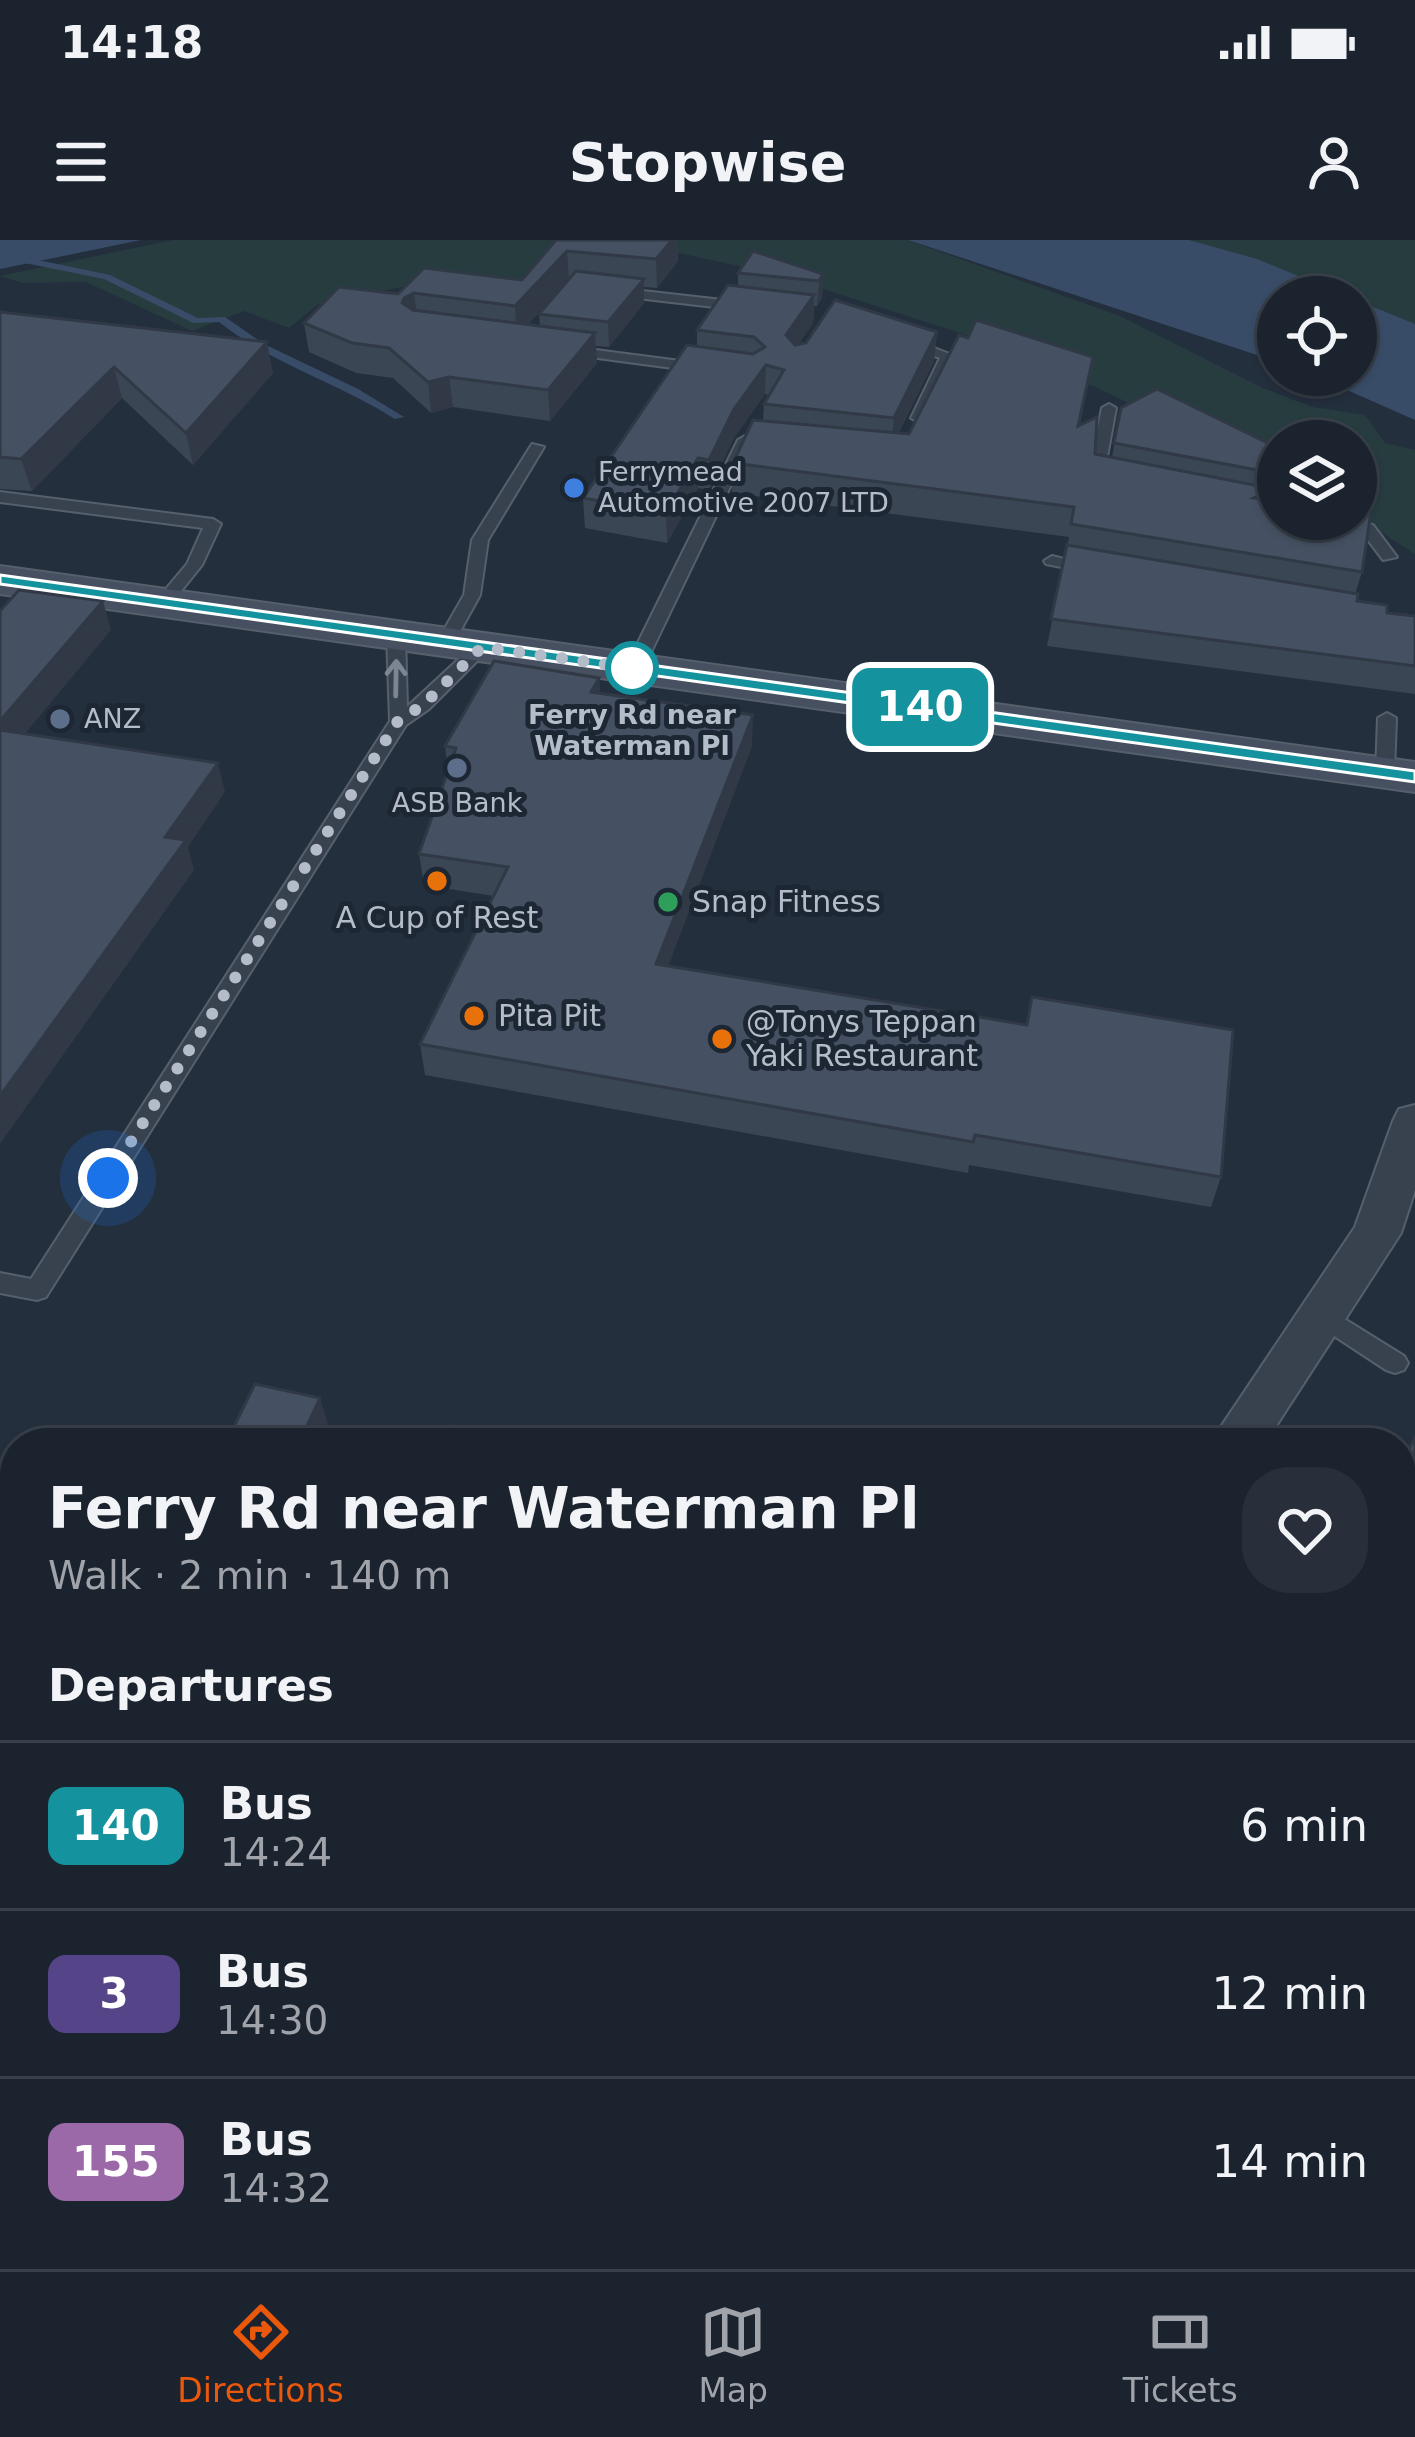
<!DOCTYPE html>
<html lang="en">
<head>
<meta charset="utf-8">
<style>
  body { margin:0; font-family:"DejaVu Sans",sans-serif; background:#282f3a; color:#f1f3f6; height:100vh; display:flex; flex-direction:column; font-size:45px; white-space:nowrap }
  * { box-sizing:border-box; margin:0 }
  p { font-size:39px; color:#a0a4aa }
  .icon { flex:none; width:66px; height:66px; fill:none; stroke:currentColor; stroke-width:2; stroke-linecap:round; stroke-linejoin:round }
  .map { position:relative; flex:1; overflow:hidden }
  .sheet { position:absolute; left:0px; top:1188px; width:1416px; height:843px; display:flex; flex-direction:column; background:#1b232e; border-radius:48px 48px 0 0; box-shadow:0 3px 9px #0004,0 0 0 3px #39404a }
  .sheet>* { flex:none }
  .badge { padding:0 24px; border-radius:18px; font-size:42px; line-height:78px }
  .fabs { position:absolute; left:1257px; top:36px; display:grid; gap:24px }
  .fabs a { display:grid; place-items:center; width:120px; height:120px; border-radius:50%; background:#1b232e; box-shadow:0 3px 9px #0004,0 0 0 3px #39404a; font-size:60px }
  .you { position:absolute; width:60px; height:60px; margin:-30px; border:9px solid #fff; border-radius:50%; background:#1a73e8; box-shadow:0 0 0 18px #1a73e833 }
  .map>.badge { position:absolute; translate:-50% -50%; box-shadow:0 0 0 6px #fff }
  h2 { padding:0 48px; font-size:45px; line-height:108px }
  .round { display:grid; place-items:center; flex:none; width:126px; height:126px; border-radius:48px; background:#282f3a }
  .head { display:flex; align-items:center; justify-content:space-between; height:204px; padding:0 48px }
  h1 { font-size:57px; font-weight:800; line-height:90px }
  ul { padding:0; list-style:none }
  li { display:flex; align-items:center; gap:36px; height:168px; padding:0 48px; border-top:3px solid #39404a }
  li div { flex:1 }
  li b { display:block; font-size:45px }
  li em { font-style:normal }
  li .badge { min-width:132px; font-weight:700; text-align:center }
  .status { display:flex; justify-content:space-between; align-items:center; height:84px; padding:0 60px; background:#1b232e; direction:ltr }
  .status svg { height:33px; fill:currentColor }
  header { display:flex; justify-content:space-between; align-items:center; height:156px; padding:0 48px; background:#1b232e; font-size:54px; font-weight:800 }
  .tab-bar { display:flex; justify-content:space-around; align-items:center; height:168px; border-top:3px solid #39404a; background:#1b232e; font-size:33px; color:#a0a4aa }
  .tab-bar a { display:grid; justify-items:center; gap:6px }
  .tab-bar .selected { color:#ea580c }
  .map>svg:first-child { display:block }
</style>
</head>
<body>
<div class="status"><b>14:18</b><svg viewBox="0 0 49 12"><path d="M0 12V9h3v3zM5 12V6h3v6zM10 12V3h3v9zM15 12V0h3v12zM26 1h20v11H26zM47 4h2v5h-2z"/></svg></div>
<header><svg class="icon" aria-label="menu" viewBox="0 0 24 24"><path d="M4 6h16M4 12h16M4 18h16"/></svg>Stopwise<svg class="icon" aria-label="person" viewBox="0 0 24 24"><circle cx="12" cy="8" r="4"/><path d="M4 21q1-7 8-7t8 7"/></svg></header>
<div class="map">
<svg width="1415" height="2029" viewBox="0 0 1415 2029">
  <rect width="100%" height="100%" fill="#242f3e"/>
  <g fill="#263c3f">
    <path d="M173,0h384l-30,38 -21,9 -94,-2 -95,20 -28,23 -45,-17 -52,20 -106,-49 -63,1 -23,-7z"/>
    <path d="M619,0h288l213,76 143,72 50,19 52,8 20,28 30,7v104l-59,-38v-75h-78v33l-187,-89 -89,-29 -36,-21 -186,-60z"/>
    <path d="M1131,0h284v104l-59,-24v-23h-58z"/>
    <path d="M0,1930l15,4v82h854l16,13h-885z"/>
  </g>
  <g fill="#394c67">
    <path d="M0,0h141l-141,29z"/>
    <path d="M908,0h281l68,19 92,38h-71v65z"/>
    <path d="M1356,60l59,24v96l-102,-45h43z"/>
  </g>
  <g fill="none" stroke-linecap="round" stroke-linejoin="round">
    <path fill="#394c67" fill-rule="evenodd" d="M0,12l110,23 88,43 27,-1 39,27 94,45 46,28 -9,2c-57,-36 -123,-55 -176,-97l-26,1 -89,-44 -104,-21z"/>
    <defs>
      <g id="service">
        <path d="M616,48l133,15 7,4 -7,4 -138,-16 -2,-3z"/>
        <path d="M905,97l50,19 -30,62 -7,4 -7,-4 29,-60 -40,-14 -2,-3z"/>
        <path d="M565,106l138,18 7,4 -7,4 -143,-19 -2,-3z"/>
        <path d="M1109,164l7,4 -12,65 6,4 -8,5 -14,-6 14,-68z"/>
        <path d="M745,196l20,5 -15,4 -107,224 -15,4 -3,-4 113,-229z"/>
        <path d="M532,204l12,3 -56,93 -8,55 -28,51h-12l-3,-4 27,-47 8,-55z"/>
        <path d="M0,252l213,27 8,5 -19,41 -33,41 -6,1 -8,-5 32,-38 16,-36 -203,-26z"/>
        <path d="M1313,279h32l28,6 24,32 -14,3 -21,-28z"/>
        <path d="M1052,316l48,12 -8,5 -46,-9 -2,-3z"/>
        <path d="M396,390l9,5 2,72 69,-64 15,4 -62,62 -23,16 -360,572 -9,3 -37,-7v-20l31,6 359,-558 -3,-86z"/>
        <path d="M1387,473l9,5 -2,54 -9,6 -9,-6 2,-54z"/>
        <path d="M1322,1065l82,51 4,7 -4,7 -9,3 -9,-3 -73,-48 -3,-7 3,-7z"/>
      </g>
      <path id="minor" d="M1415,865v85l-14,43 -136,210h-55l145,-216 38,-106 6,-12z"/>
      <path id="secondary" d="M0,326l1415,196v30l-1415,-198z"/>
    </defs>
    <use href="#service" stroke="#565f6c" stroke-width="4"/>
    <use href="#minor" stroke="#565f6c" stroke-width="4"/>
    <use href="#secondary" stroke="#565f6c" stroke-width="4"/>
    <use href="#service" fill="#38414e" fill-rule="evenodd"/>
    <use href="#minor" fill="#38414e" fill-rule="evenodd"/>
    <use href="#secondary" fill="#465061" fill-rule="evenodd"/>
  </g>
  <g fill="#3b4654" fill-rule="evenodd">
    <path d="M556,0l122,21 -21,27 -13,-1v16l-35,44 -13,-1 1,17 -47,58 -97,-14 -22,6 -38,-35 -37,-5 -47,-21 -5,-29 94,-29 124,-14zM560,49l-21,25 1,12 -12,-2z"/>
    <path d="M738,33l85,1 -1,24 -5,8h-3l-1,17 -15,22 139,-13 -3,29 -36,73h11l59,-96 125,19 -13,68 15,29 17,3 9,-49 157,40v71l84,53 -7,22 2,7 30,12 28,3v78l-368,-48 22,-109 -337,-44 1,-30 30,-42 1,-17 5,-9 -4,-1 -31,44 -25,52 -11,-2 -31,55 -82,-15 -2,-30 114,-151v-17l41,-44z"/>
    <path d="M0,72l273,61 -80,92 -71,-67 -90,93 -32,-2z"/>
    <path d="M599,438l1,16 152,52 -84,220 553,211 -10,30 -242,-42 -1,8 -543,-98 -5,-31 74,-148 -70,-11 -5,-31 29,-84 -3,-24z"/>
    <path d="M1415,1197v585l-14,-10v-550z"/>
    <path d="M0,1795l15,3v116l-15,-5z"/>
    <path d="M953,2016h377l19,13h-378z"/>
    <path d="M1415,2019v10h-18z"/>
  </g>
  <g fill="#303945">
    <path d="M672,0h6v21l-21,27 -1,-29z"/>
    <path d="M567,11l2,29 -52,55 -2,-29z"/>
    <path d="M823,34l-1,24 -5,8 2,-25z"/>
    <path d="M644,39v24l-35,44 -1,-25z"/>
    <path d="M414,53l4,30 -16,-20 2,-5z"/>
    <path d="M814,55l-1,28 -28,40 1,-28z"/>
    <path d="M937,92l-3,29 -43,86 3,-29z"/>
    <path d="M595,93l2,30 -47,58 -2,-31z"/>
    <path d="M267,102l6,31 -80,92 -7,-32z"/>
    <path d="M766,125l-1,29 -31,44 -25,52v-30l25,-51z"/>
    <path d="M114,127l8,31 -90,93 -11,-32z"/>
    <path d="M449,137l4,30 -22,6 -3,-31z"/>
    <path d="M698,218v30l-31,55 -1,-30z"/>
    <path d="M1275,249l-7,30 -14,-21z"/>
    <path d="M103,361l8,29 -107,129 -4,-11v-27z"/>
    <path d="M599,438l2,30 -10,-16z"/>
    <path d="M753,475l-1,31 -95,249 -1,-31z"/>
    <path d="M218,523l7,29 -37,55 6,23 -194,274v-48l165,-259z"/>
    <path d="M320,1158l8,25 -9,20h-20z"/>
  </g>
  <g fill="#455162" stroke="#303945" stroke-width="3">
    <path d="M556,0h116l-16,19 -89,-8 -52,55 -101,-13 -10,5 -2,5 11,7 182,23 -47,57 -99,-13 -21,5 -39,-34 -37,-5 -48,-20 35,-36 59,7 26,-26 98,12z"/>
    <path d="M753,11l70,23 -4,7 -81,-8z"/>
    <path d="M576,31l68,8 -36,43 -69,-8z"/>
    <path d="M728,45l86,10 -28,40 9,10 11,-2 29,-43 102,32 -43,86 -130,-14 20,-34 -18,-5 -32,44 -25,51 -11,-2 -32,55 -83,-15 104,-153 66,9 12,-7 -11,-10 -57,-7z"/>
    <path d="M0,72l267,30 -81,91 -72,-66 -93,92 -21,-2z"/>
    <path d="M976,80l117,37 -15,69 19,-9 -2,37 180,35 -21,9 24,3v18h78v-9l15,2 -9,60 -291,-48 3,-17 -341,-44 20,-43 156,14 50,-99 9,3z"/>
    <path d="M1157,149l121,59v26l-164,-31 7,-35z"/>
    <path d="M1067,305l291,49 -1,7 30,4v8l28,3v50l-364,-47z"/>
    <path d="M19,350l84,11 -103,120v-110z"/>
    <path d="M494,421l105,17 -8,14 162,23 -97,249 371,61 5,-28 201,33 -12,147 -246,-42 -2,7 -553,-98 88,-177 -89,-13 37,-106 -11,-2z"/>
    <path d="M0,490l218,33 -53,74 21,3 -186,256z"/>
    <path d="M255,1144l65,14 -21,45h-73z"/>
    <path d="M453,1186l89,17h-95z"/>
    <path d="M1415,1198v556l-14,-11v-520z"/>
    <path d="M0,1795l15,3v111l-15,-5z"/>
    <path d="M981,2016h349l19,13h-351z"/>
  </g>
  <defs><path id="oneway-shaft" d="M-6 0H5M1.5-3L5.5 0L1.5 3" fill="none" stroke-width="1.6" stroke-linecap="round" stroke-linejoin="round" transform="scale(3)"/></defs>
  <use stroke="#7c8592" href="#oneway-shaft" transform="translate(396 438) rotate(-89)"/>
  <path fill="#14939e" stroke="#fff" stroke-width="3" d="M0,335l1415,196v11l-1415,-198z"/>
  <g fill="none" stroke-linecap="round" stroke-linejoin="round">
    <path stroke="#b4bcc9" stroke-width="12" stroke-dasharray="0 21.6" d="M108,938l290,-457 25,-16 59,-58 150,21"/>
  </g>
  <circle fill="#3f7fe0" stroke="#1d2633" stroke-width="4.5" cx="574" cy="248" r="12"/>
  <circle fill="#fff" stroke="#14939e" stroke-width="6" cx="632" cy="428" r="24"/>
  <g fill="#5c6f8a" stroke="#1d2633" stroke-width="4.5">
    <circle cx="60" cy="479" r="12"/>
    <circle cx="457" cy="528" r="12"/>
  </g>
  <g fill="#e8710a" stroke="#1d2633" stroke-width="4.5">
    <circle cx="437" cy="641" r="12"/>
    <circle cx="474" cy="776" r="12"/>
    <circle cx="722" cy="799" r="12"/>
  </g>
  <circle fill="#2e9e5b" stroke="#1d2633" stroke-width="4.5" cx="668" cy="662" r="12"/>
  <g text-anchor="middle" stroke-width="10" stroke-linejoin="round" paint-order="stroke">
    <g font-size="27" fill="#b4bcc9" stroke="#1d2633" text-anchor="start">
      <text x="598" y="241">Ferrymead<tspan x="598" dy="31">Automotive 2007 LTD</tspan></text>
      <text x="84" y="488">ANZ</text>
      <text x="457" y="572" text-anchor="middle">ASB Bank</text>
    </g>
    <g font-size="27" font-weight="bold" fill="#b4bcc9" stroke="#1d2633">
      <text x="632" y="484">Ferry Rd near<tspan x="632" dy="31">Waterman Pl</tspan></text>
    </g>
    <g font-size="30" fill="#b4bcc9" stroke="#1d2633" text-anchor="start">
      <text x="692" y="672">Snap Fitness</text>
      <text x="437" y="688" text-anchor="middle">A Cup of Rest</text>
      <text x="498" y="786">Pita Pit</text>
      <text x="746" y="792">@Tonys Teppan<tspan x="746" dy="34">Yaki Restaurant</tspan></text>
    </g>
  </g>
</svg>
<div class="fabs">
<a><svg class="icon" aria-label="locate" viewBox="0 0 24 24"><circle cx="12" cy="12" r="6"/><path d="M12 2v4M12 18v4M2 12h4M18 12h4"/></svg></a>
<a><svg class="icon" aria-label="layers" viewBox="0 0 24 24"><path d="M12 4l9 5-9 5-9-5zM3 14l9 5 9-5"/></svg></a>
</div>
<div class="you" style="left:108px;top:938px"></div>
<b class="badge" style="left:920px;top:467px;background:#14939e;color:#fff">140</b>
<section class="sheet">
<div class="head"><div><h1>Ferry Rd near Waterman Pl</h1><p>Walk · 2 min · 140 m</p></div><a class="round"><svg class="icon" aria-label="heart" viewBox="0 0 24 24"><path d="M12 20l-8-8c-3-5 5-10 8-4 3-6 11-1 8 4z"/></svg></a></div>
<h2>Departures</h2>
<ul>
<li><span class="badge" style="background:#14939e;color:#fff">140</span><div><b>Bus</b><p>14:24</p></div><em>6 min</em></li>
<li><span class="badge" style="background:#554588;color:#fff">3</span><div><b>Bus</b><p>14:30</p></div><em>12 min</em></li>
<li><span class="badge" style="background:#9c69a8;color:#fff">155</span><div><b>Bus</b><p>14:32</p></div><em>14 min</em></li>
</ul>
</section>
</div>
<nav class="tab-bar">
<a class="selected"><svg class="icon" aria-label="directions" viewBox="0 0 24 24"><path d="M12 3l9 9-9 9-9-9zM9 14v-3h6M13 9l2 2-2 2"/></svg>Directions</a>
<a><svg class="icon" aria-label="map" viewBox="0 0 24 24"><path d="M3 6l6-2 6 2 6-2v14l-6 2-6-2-6 2zM9 4v14M15 6v14"/></svg>Map</a>
<a><svg class="icon" aria-label="tickets" viewBox="0 0 24 24"><path d="M3 7h18v10H3zM15 7v10"/></svg>Tickets</a>
</nav>
</body>
</html>
